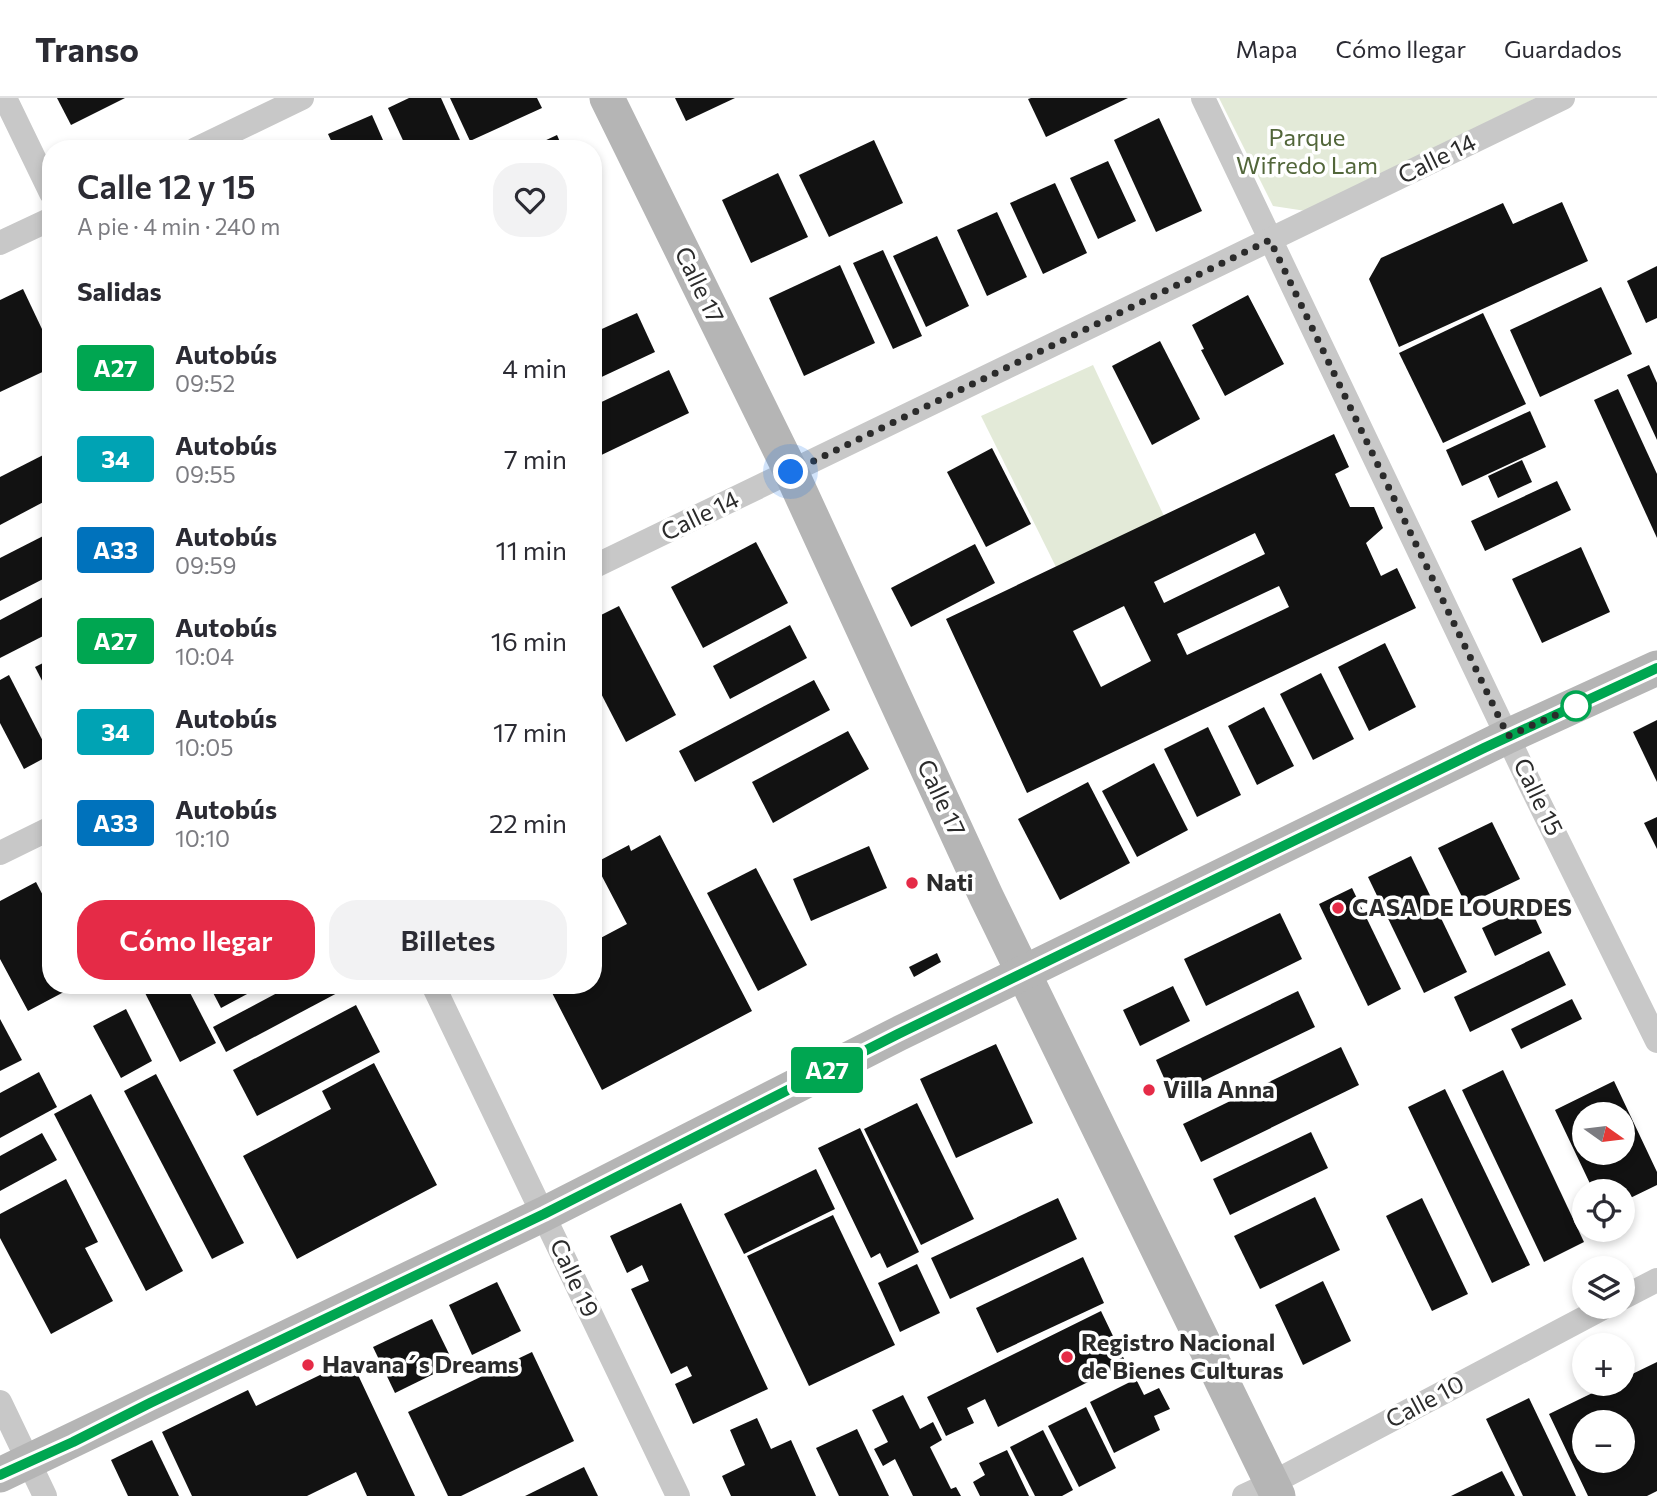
<!DOCTYPE html>
<html lang="es">
<head>
<meta charset="utf-8">
<style>
  body { margin:0; font-family:Commissioner,sans-serif; background:#f2f2f3; color:#2b2b33; height:100vh; display:flex; flex-direction:column; font-size:26px; white-space:nowrap }
  * { box-sizing:border-box; margin:0 }
  p { font-size:23px; color:#7c7c81 }
  .icon { flex:none; width:38px; height:38px; fill:none; stroke:currentColor; stroke-width:2; stroke-linecap:round; stroke-linejoin:round }
  .map { position:relative; flex:1; overflow:hidden }
  .sheet { position:absolute; left:42px; top:42px; width:560px; height:854px; display:flex; flex-direction:column; background:#fff; border-radius:28px; box-shadow:0 4px 10px #0003 }
  .sheet>* { flex:none }
  .badge { padding:0 14px; border-radius:5px; font-size:24px; line-height:46px }
  .needle { width:46px; rotate:104deg }
  .buttons { position:absolute; left:1572px; top:1004px; display:grid; gap:14px }
  .buttons a { display:grid; place-items:center; width:63px; height:63px; border-radius:50%; background:#fff; box-shadow:0 4px 10px #0003; font-size:35px }
  .you { position:absolute; width:35px; height:35px; margin:-18px; border:5px solid #fff; border-radius:50%; background:#1a73e8; box-shadow:0 0 0 10px #1a73e833 }
  .map>.badge { position:absolute; translate:-50% -50%; box-shadow:0 0 0 4px #fff }
  h2 { padding:0 35px; font-size:26px; line-height:63px }
  .round { display:grid; place-items:center; flex:none; width:74px; height:74px; border-radius:28px; background:#f2f2f3 }
  .summary { display:flex; align-items:center; justify-content:space-between; height:119px; padding:0 35px }
  h1 { font-size:33px; font-weight:600; line-height:52px }
  .button { display:flex; gap:14px; margin-top:auto; padding:14px 35px }
  .button a { flex:1; height:80px; border-radius:28px; background:#e52b47; color:#fff; font-size:28px; font-weight:600; line-height:80px; text-align:center }
  .button a+a { background:#f2f2f3; color:#2b2b33 }
  ul { padding:0; list-style:none }
  li { display:flex; align-items:center; gap:21px; height:91px; padding:0 35px }
  li div { flex:1 }
  li b { display:block; font-size:26px }
  li em { font-style:normal }
  li .badge { min-width:77px; font-weight:700; text-align:center }
  header { display:flex; align-items:center; gap:42px; box-sizing:border-box; height:98px; padding:0 35px; background:#fff; border-bottom:2px solid #e1e1e2 }
  header strong { font-size:33px }
  nav { display:flex; gap:38px; margin-inline-start:auto; font-size:24px }
  .map>svg:first-child { display:block }
</style>
</head>
<body>
<header>
<strong>Transo</strong>
<nav><a>Mapa</a><a>Cómo llegar</a><a>Guardados</a></nav>
</header>
<div class="map">
<svg width="1657" height="1398" viewBox="0 0 1657 1398">
  <rect width="100%" height="100%" fill="#fff"/>
  <g fill="#e3ead8">
    <path d="M1219,0h317l-230,113 -33,-5z"/>
    <path d="M1093,267l71,151 -108,51 -75,-151z"/>
  </g>
  <g fill="#121212" fill-rule="evenodd">
    <path d="M57,0h68l-54,27z"/>
    <path d="M409,0h32l23,51h-57l-19,-41z"/>
    <path d="M450,0h87l5,10 -72,33z"/>
    <path d="M675,0h60l-49,23z"/>
    <path d="M1031,0h97l-82,39 -18,-38z"/>
    <path d="M372,17l15,34h-52l-7,-15z"/>
    <path d="M1159,20l43,93 -46,21 -42,-92z"/>
    <path d="M557,37l6,14h-36z"/>
    <path d="M874,42l29,63 -74,34 -30,-62z"/>
    <path d="M1108,63l28,60 -38,18 -28,-61z"/>
    <path d="M778,75l30,64 -57,26 -29,-63z"/>
    <path d="M1055,85l32,70 -44,21 -33,-71z"/>
    <path d="M1562,104l26,59 -189,86 -30,-68 12,-21 122,-55 10,21z"/>
    <path d="M997,114l30,65 -40,19 -30,-66z"/>
    <path d="M937,138l32,70 -43,21 -33,-71z"/>
    <path d="M883,152l39,86 -29,13 -40,-86z"/>
    <path d="M840,167l35,78 -71,33 -35,-78z"/>
    <path d="M1657,168v52l-11,5 -19,-42z"/>
    <path d="M1601,189l31,67 -92,43 -30,-67z"/>
    <path d="M23,191l28,59v20l-51,24v-92z"/>
    <path d="M1248,197l36,69 -59,32 -24,-46 3,-1 -12,-24z"/>
    <path d="M637,215l18,39 -62,29v-48z"/>
    <path d="M1483,215l43,91 -83,39 -44,-90z"/>
    <path d="M1160,243l40,78 -48,26 -40,-79z"/>
    <path d="M1649,267l8,18v57l-30,-65z"/>
    <path d="M669,272l20,43 -96,46v-53z"/>
    <path d="M1618,291l39,85v64l-63,-138z"/>
    <path d="M1530,313l16,36 -84,39 -16,-36z"/>
    <path d="M1334,336l15,33 -14,7 15,33h24l9,21 -17,15 15,33 16,-8 19,40 -389,185 -81,-174zM1255,435l10,21 -101,49 -10,-21zM1279,488l10,21 -102,48 -10,-21zM1124,508l27,55 -50,26 -28,-56z"/>
    <path d="M992,350l39,76 -45,23 -39,-75z"/>
    <path d="M51,353v47l-51,27v-48z"/>
    <path d="M1522,362l10,22 -34,16 -10,-22z"/>
    <path d="M1557,383l14,29 -86,41 -14,-30z"/>
    <path d="M51,434v43l-51,26v-43z"/>
    <path d="M756,444l32,61 -85,45 -32,-61z"/>
    <path d="M975,446l20,39 -84,44 -20,-39z"/>
    <path d="M1581,449l29,65 -68,31 -30,-64z"/>
    <path d="M45,498l6,11v25l-51,26v-38z"/>
    <path d="M619,508l57,109 -50,27 -33,-64v-59z"/>
    <path d="M790,527l17,33 -77,41 -17,-33z"/>
    <path d="M1385,545l31,64 -47,24 -31,-64z"/>
    <path d="M51,561v39l-16,-31z"/>
    <path d="M1321,575l33,66 -41,21 -33,-66z"/>
    <path d="M9,577l41,80 -26,14 -24,-46v-43z"/>
    <path d="M814,582l16,30 -135,72 -16,-31z"/>
    <path d="M1264,609l30,59 -37,19 -29,-59z"/>
    <path d="M1657,622v62l-24,-50z"/>
    <path d="M1208,629l33,68 -44,22 -33,-68z"/>
    <path d="M848,633l21,38 -96,54 -21,-41z"/>
    <path d="M1154,665l34,67 -51,27 -35,-66z"/>
    <path d="M1088,684l42,81 -70,37 -42,-81z"/>
    <path d="M1657,719v32l-13,-26z"/>
    <path d="M1492,724l28,57 -54,26 -28,-57z"/>
    <path d="M660,737l92,176 -150,79 -54,-105h45v-43l34,-18 -32,-61 34,-18 2,6z"/>
    <path d="M869,748l18,42 -76,33 -18,-42z"/>
    <path d="M1411,758l56,116 -43,21 -56,-116z"/>
    <path d="M756,770l51,97 -49,26 -51,-98z"/>
    <path d="M36,784l15,29v74h26l-49,26 -28,-52v-58z"/>
    <path d="M1352,790l49,101 -33,17 -49,-102z"/>
    <path d="M1529,807l13,28 -47,23 -13,-28z"/>
    <path d="M1280,815l22,46 -96,47 -22,-47z"/>
    <path d="M1549,853l17,34 -96,47 -16,-35z"/>
    <path d="M937,855l4,9 -27,15 -5,-10z"/>
    <path d="M141,887h45l30,58 -36,19z"/>
    <path d="M209,887h55l-43,23z"/>
    <path d="M292,887h46l3,6 -115,61 -13,-25z"/>
    <path d="M1173,888l17,35 -50,25 -17,-36z"/>
    <path d="M1298,893l17,36 -143,69 -16,-36z"/>
    <path d="M1572,901l10,20 -61,30 -10,-20z"/>
    <path d="M356,907l24,47 -123,64 -24,-46z"/>
    <path d="M126,911l26,52 -31,17 -28,-52z"/>
    <path d="M0,921l22,41 -22,11z"/>
    <path d="M996,946l37,79 -77,35 -36,-79z"/>
    <path d="M1341,949l18,38 -158,77 -18,-38z"/>
    <path d="M374,965l63,122 -140,74 -54,-103 88,-47 -9,-18z"/>
    <path d="M1503,972l81,172 -40,20 -82,-172z"/>
    <path d="M39,974l18,35 -57,31v-45z"/>
    <path d="M156,976l88,169 -32,16 -88,-168z"/>
    <path d="M1614,983l43,91v13l-35,17v-10h-28l-39,-82zM1584,1017h38v38h-38z"/>
    <path d="M1445,991l85,176 -38,18 -84,-176z"/>
    <path d="M91,996l92,177 -37,20 -92,-177z"/>
    <path d="M917,1005l57,116 -53,26 -57,-116z"/>
    <path d="M860,1030l59,124 -32,16 -7,-15 -9,5 -53,-110z"/>
    <path d="M1311,1034l17,36 -98,47 -17,-36z"/>
    <path d="M42,1035l15,27 -57,31v-35z"/>
    <path d="M816,1071l19,40 -91,45 -20,-40z"/>
    <path d="M66,1081l32,63 -13,6 28,53 -62,33 -51,-96v-24z"/>
    <path d="M1315,1099l25,53 -80,39 -26,-53z"/>
    <path d="M1058,1100l19,41 -127,60 -19,-41z"/>
    <path d="M1422,1100l46,96 -36,17 -46,-95z"/>
    <path d="M681,1105l87,186 -75,35 -18,-40 17,-8 -5,-10 -16,8 -40,-85 18,-8 -7,-16 -15,8 -17,-37z"/>
    <path d="M833,1117l62,130 -86,41 -62,-130z"/>
    <path d="M1083,1159l21,46 -107,50 -21,-45z"/>
    <path d="M917,1166l23,49 -40,19 -22,-49z"/>
    <path d="M1323,1183l28,60 -48,24 -28,-60z"/>
    <path d="M497,1184l24,49 -49,24 -23,-50z"/>
    <path d="M1101,1213l25,52 -128,64 -13,-28 -18,9 7,15 -28,13 -19,-39z"/>
    <path d="M432,1221l22,45 -59,29 -22,-46z"/>
    <path d="M532,1254l42,89 -113,55h-13l-40,-84z"/>
    <path d="M351,1262l64,136h-48l-11,-24 -49,24h-115l-30,-64 86,-42 8,16z"/>
    <path d="M1657,1264v129l-10,5h-59l-39,-82 62,-30h11v-5zM1584,1325h38v38h-38z"/>
    <path d="M1136,1281l8,16 15,-7 11,21 -16,7 6,14 -46,23 -24,-51z"/>
    <path d="M903,1297l17,34 13,-7 9,18 -12,7 21,42 5,-2 5,9h-48l-18,-37 -12,7 -9,-17 14,-7 -16,-32z"/>
    <path d="M1529,1300l47,98h-53l-37,-77z"/>
    <path d="M1086,1309l30,61 -37,19 -31,-61z"/>
    <path d="M757,1320l14,31 20,-9 25,56h-85l-9,-20 23,-11 -15,-35z"/>
    <path d="M857,1331l32,67h-50l-23,-48z"/>
    <path d="M1043,1332l30,60 -11,6h-27l-25,-49z"/>
    <path d="M152,1342l27,56h-51l-17,-36z"/>
    <path d="M1007,1352l22,46h-49l-7,-14 12,-7 -6,-12z"/>
    <path d="M584,1369l14,29h-73z"/>
    <path d="M1502,1373l13,25h-64z"/>
  </g>
  <g fill="none" stroke-linecap="round" stroke-linejoin="round">
    <g stroke="#c8c8c8" stroke-width="24">
      <path d="M5,0l46,95"/>
      <path d="M1203,0l326,684 128,259"/>
      <path d="M196,51l106,-51"/>
      <path d="M0,145l51,-24"/>
      <path d="M593,469l970,-469"/>
      <path d="M0,755l51,-25"/>
      <path d="M433,887l245,511"/>
      <path d="M1622,1200l35,-18"/>
      <path d="M0,1304l45,94"/>
      <path d="M1244,1398l28,-13 333,-176"/>
    </g>
    <g stroke="#b5b5b5" stroke-width="35">
      <path d="M607,0l184,374 195,424 292,600"/>
      <path d="M0,1377l544,-261 354,-180 610,-298 149,-68"/>
    </g>
  </g>
  <g fill="none" stroke-linecap="round" stroke-linejoin="round">
    <defs>
      <path id="line" d="M0,1377l73,-33 77,-39 394,-189 354,-180 586,-286 173,-80"/>
    </defs>
    <use href="#line" stroke="#fff" stroke-width="16"/>
    <use href="#line" stroke="#00a651" stroke-width="10"/>
    <path stroke="#2b2b2b" stroke-width="7" stroke-dasharray="0 12.6" d="M791,374l479,-232 238,496 68,-30"/>
  </g>
  <circle fill="#fff" stroke="#00a651" stroke-width="3.5" cx="1576" cy="608" r="14"/>
  <g fill="#e52b47" stroke="#fff" stroke-width="2.5">
    <circle cx="912" cy="785" r="7"/>
    <circle cx="1338" cy="810" r="7"/>
    <circle cx="1149" cy="992" r="7"/>
    <circle cx="1067" cy="1259" r="7"/>
    <circle cx="308" cy="1267" r="7"/>
  </g>
  <g text-anchor="middle" stroke-width="7" stroke-linejoin="round" paint-order="stroke">
    <g font-size="24" fill="#52663a" stroke="#fff">
      <text x="1307" y="48">Parque<tspan x="1307" dy="28">Wifredo Lam</tspan></text>
    </g>
    <g font-size="24" fill="#2b2b2b" stroke="#fff">
      <text transform="translate(1437 61) rotate(-26)" y="8">Calle 14</text>
      <text transform="translate(699 187) rotate(64)" y="8">Calle 17</text>
      <text transform="translate(700 418) rotate(-26)" y="8">Calle 14</text>
      <text transform="translate(1538 699) rotate(64)" y="8">Calle 15</text>
      <text transform="translate(941 700) rotate(65)" y="8">Calle 17</text>
      <text transform="translate(574 1180) rotate(65)" y="8">Calle 19</text>
      <text transform="translate(1425 1304) rotate(-28)" y="8">Calle 10</text>
    </g>
    <g font-size="24" font-weight="bold" fill="#2b2b2b" stroke="#fff" text-anchor="start">
      <text x="926" y="793">Nati</text>
      <text x="1352" y="818">CASA DE LOURDES</text>
      <text x="1163" y="1000">Villa Anna</text>
      <text x="1081" y="1253">Registro Nacional<tspan x="1081" dy="28">de Bienes Culturas</tspan></text>
      <text x="322" y="1275">Havana´s Dreams</text>
    </g>
  </g>
</svg>
<div class="buttons">
<a><svg class="needle" viewBox="-14 -14 28 28"><path d="M0-13l5 13h-10z" fill="#e53935"/><path d="M0 13l5-13h-10z" fill="#7c7c81"/></svg></a>
<a><svg class="icon" aria-label="locate" viewBox="0 0 24 24"><circle cx="12" cy="12" r="6"/><path d="M12 2v4M12 18v4M2 12h4M18 12h4"/></svg></a>
<a><svg class="icon" aria-label="layers" viewBox="0 0 24 24"><path d="M12 4l9 5-9 5-9-5zM3 14l9 5 9-5"/></svg></a>
<a>+</a>
<a>−</a>
</div>
<div class="you" style="left:791px;top:374px"></div>
<b class="badge" style="left:827px;top:972px;background:#00a651;color:#fff">A27</b>
<section class="sheet">
<div class="summary"><div><h1>Calle 12 y 15</h1><p>A pie · 4 min · 240 m</p></div><a class="round"><svg class="icon" aria-label="heart" viewBox="0 0 24 24"><path d="M12 20l-8-8c-3-5 5-10 8-4 3-6 11-1 8 4z"/></svg></a></div>
<h2>Salidas</h2>
<ul>
<li><span class="badge" style="background:#00a651;color:#fff">A27</span><div><b>Autobús</b><p>09:52</p></div><em>4 min</em></li>
<li><span class="badge" style="background:#00a3b4;color:#fff">34</span><div><b>Autobús</b><p>09:55</p></div><em>7 min</em></li>
<li><span class="badge" style="background:#0072bc;color:#fff">A33</span><div><b>Autobús</b><p>09:59</p></div><em>11 min</em></li>
<li><span class="badge" style="background:#00a651;color:#fff">A27</span><div><b>Autobús</b><p>10:04</p></div><em>16 min</em></li>
<li><span class="badge" style="background:#00a3b4;color:#fff">34</span><div><b>Autobús</b><p>10:05</p></div><em>17 min</em></li>
<li><span class="badge" style="background:#0072bc;color:#fff">A33</span><div><b>Autobús</b><p>10:10</p></div><em>22 min</em></li>
</ul>
<div class="button"><a>Cómo llegar</a><a>Billetes</a></div>
</section>
</div>
</body>
</html>
